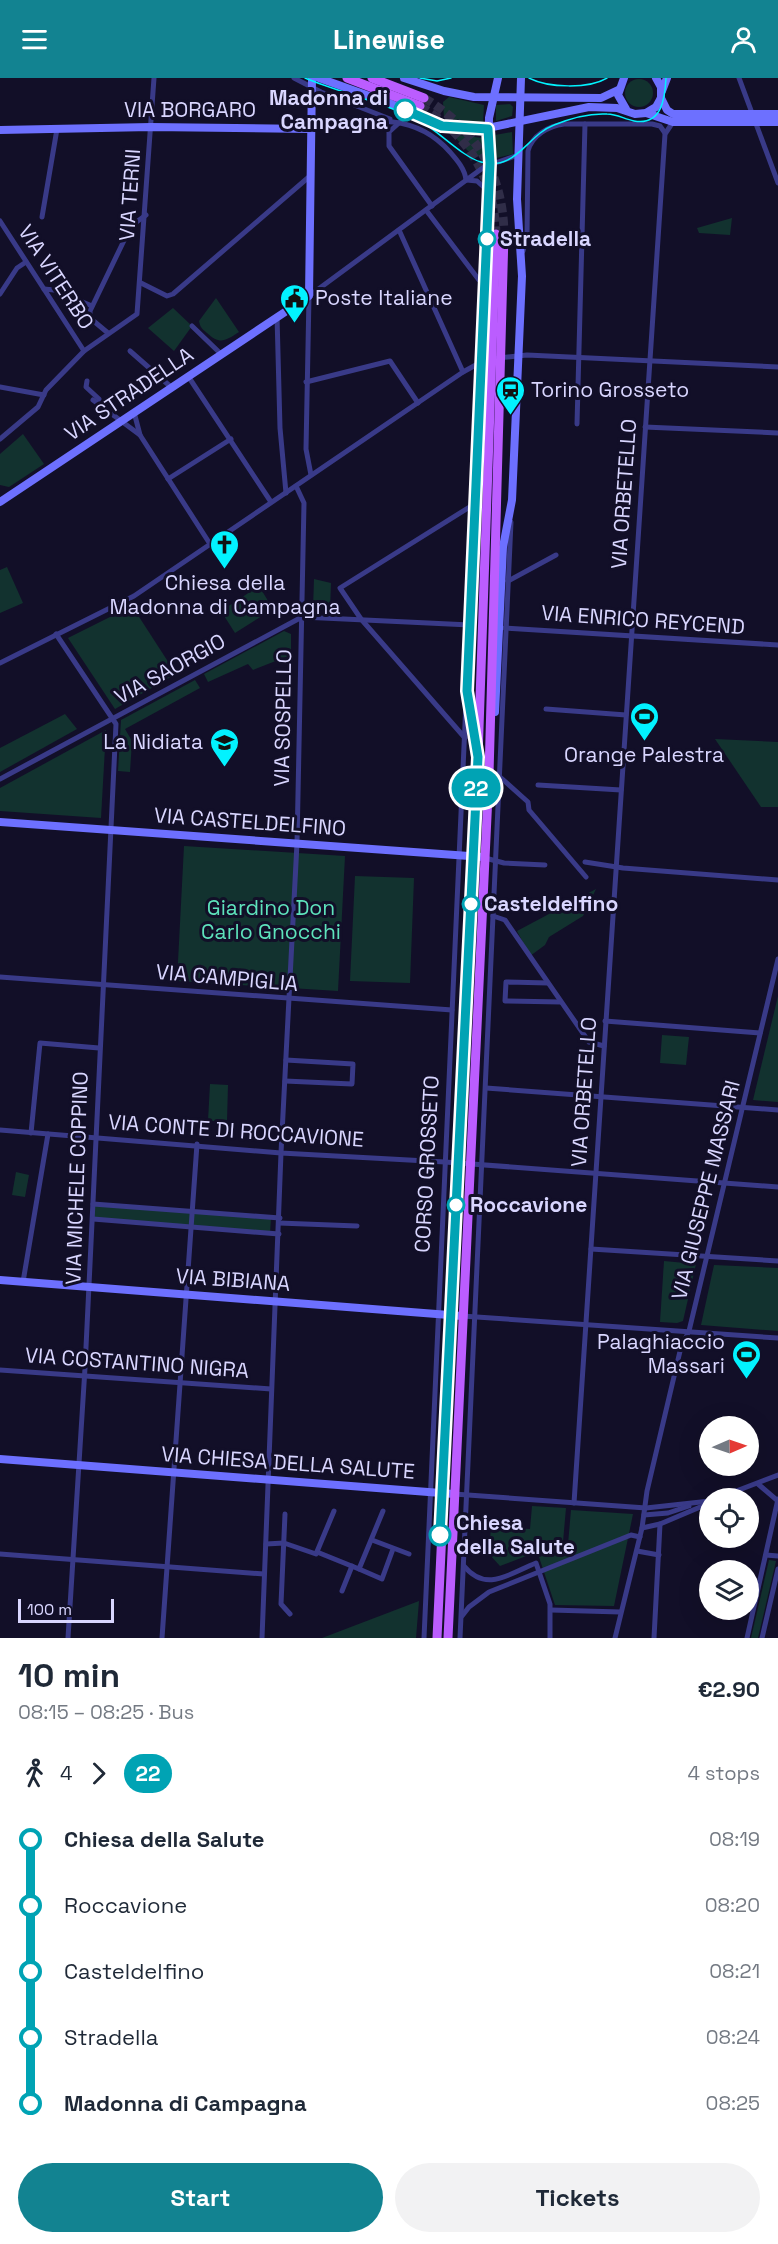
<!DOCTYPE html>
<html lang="en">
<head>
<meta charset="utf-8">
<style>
  body { margin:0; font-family:"Space Grotesk",sans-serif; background:#f2f2f3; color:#1f2937; height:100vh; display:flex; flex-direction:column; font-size:22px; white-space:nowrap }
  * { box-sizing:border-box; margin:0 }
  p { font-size:20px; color:#747a83 }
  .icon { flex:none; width:33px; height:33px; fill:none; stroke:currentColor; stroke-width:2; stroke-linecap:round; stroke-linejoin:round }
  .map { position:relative; height:1560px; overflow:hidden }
  .drawer { display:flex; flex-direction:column; background:#fff; flex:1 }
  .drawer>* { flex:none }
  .badge { padding:0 12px; border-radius:20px; font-size:21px; line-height:39px }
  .needle { width:39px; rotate:88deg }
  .tools { position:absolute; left:699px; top:1338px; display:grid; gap:12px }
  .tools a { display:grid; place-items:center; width:60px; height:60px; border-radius:50%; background:#fff; box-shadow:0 6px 24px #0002; font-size:30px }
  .scale { position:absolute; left:18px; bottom:15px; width:96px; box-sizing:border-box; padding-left:6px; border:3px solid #d9d6ff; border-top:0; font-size:16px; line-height:21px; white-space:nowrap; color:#d9d6ff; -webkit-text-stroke:4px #120f28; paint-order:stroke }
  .map>.badge { position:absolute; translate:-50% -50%; box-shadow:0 0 0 3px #fff }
  .legs { display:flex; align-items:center; gap:9px; height:66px; padding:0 18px; font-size:20px }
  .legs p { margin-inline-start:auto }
  .head { display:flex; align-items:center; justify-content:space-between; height:102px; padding:0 18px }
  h1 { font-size:33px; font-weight:700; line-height:45px }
  .primary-button { display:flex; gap:12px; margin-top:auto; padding:12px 18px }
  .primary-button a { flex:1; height:69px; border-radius:36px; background:#128391; color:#fff; font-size:24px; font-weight:700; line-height:69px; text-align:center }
  .primary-button a+a { background:#f2f2f3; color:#1f2937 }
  ul { padding:0 18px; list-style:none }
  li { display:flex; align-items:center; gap:21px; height:66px; font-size:22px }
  li i { display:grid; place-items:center; width:9px; height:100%; margin:0 8px; background:currentColor }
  li i::after { content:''; width:15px; height:15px; margin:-8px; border:4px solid; border-radius:50%; background:#fff }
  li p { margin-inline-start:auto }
  li:first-child i { background:linear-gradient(#0000 50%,currentColor 0) }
  li:last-child i { background:linear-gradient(currentColor 50%,#0000 0) }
  header { display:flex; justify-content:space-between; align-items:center; height:78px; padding:0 18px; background:#128391; color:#fff; font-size:27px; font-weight:700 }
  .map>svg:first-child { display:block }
</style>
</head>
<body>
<header><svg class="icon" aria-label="menu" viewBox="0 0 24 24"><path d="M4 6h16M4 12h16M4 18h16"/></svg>Linewise<svg class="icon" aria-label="person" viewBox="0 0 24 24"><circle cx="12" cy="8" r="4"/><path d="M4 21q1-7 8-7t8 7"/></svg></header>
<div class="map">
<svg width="778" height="1560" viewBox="0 0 778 1560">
  <rect width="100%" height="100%" fill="#120f28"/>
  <g fill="#12322f">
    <circle cx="639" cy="15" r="14"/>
    <path d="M449,19l35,8 -1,18 -39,-5 -1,-16z"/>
    <path d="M510,26l3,3 -1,9 -16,5v-16z"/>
    <path d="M512,54l1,22 -17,4 -1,-23z"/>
    <path d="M452,56l30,4 3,21 -17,-8z"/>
    <path d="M732,140l-2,17 -31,-2 -2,-5z"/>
    <path d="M216,220l23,34c-14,9 -19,13 -32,1 -5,-4 -7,-6 -8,-12z"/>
    <path d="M173,230l19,18 -18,25 -26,-23z"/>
    <path d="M23,356l21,30 -35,23 -9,-2v-31z"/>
    <path d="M7,489l16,36 -23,10v-43z"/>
    <path d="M314,501l17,4 -1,27 -17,-1z"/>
    <path d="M259,508l14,23 -38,24 -14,-22z"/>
    <path d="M132,528l44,68 -61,35 -47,-71z"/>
    <path d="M284,553l7,3v21l-38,15 -5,-6 -40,18 -4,-8z"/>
    <path d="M195,602l5,8 -75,41 7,12 -2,31 -12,-1 3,-51z"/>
    <path d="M65,636l12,15 -77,43v-24z"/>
    <path d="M106,652l-5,88 -101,-7v-23z"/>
    <path d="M715,661l63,3v65h-17z"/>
    <path d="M184,768l161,10 -7,135 -161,-10z"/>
    <path d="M355,798l59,2 -4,105 -60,-2z"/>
    <path d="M596,811l-13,27 -34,21 -4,8 -15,11 -13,-25z"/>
    <path d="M778,918v106l-25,-2z"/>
    <path d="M662,957l27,2 -3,28 -26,-2z"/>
    <path d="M210,1006l18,1 -1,36h-19z"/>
    <path d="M16,1094l13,3 -4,22 -13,-2z"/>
    <path d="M93,1126l178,14 -1,16 -177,-15z"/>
    <path d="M664,1183l32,3 -13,57 -6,2 -17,-1z"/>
    <path d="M714,1187l64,3v63l-77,-6z"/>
    <path d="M532,1428l34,2 -3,34 -63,24 -11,-12 2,-27 39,2z"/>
    <path d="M571,1432l62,4 -19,92 -59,-1 -17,-51 30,-10z"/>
    <path d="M769,1482l7,1 -18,77h-7z"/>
    <path d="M419,1523l-3,37h-94z"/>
  </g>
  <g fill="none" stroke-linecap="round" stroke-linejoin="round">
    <g stroke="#302d48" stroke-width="9" stroke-dasharray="9 4.5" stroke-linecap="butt">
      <path d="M424,20c52,31 79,76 80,136"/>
      <path d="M420,28c49,29 74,72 76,128"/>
    </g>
    <g stroke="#393a88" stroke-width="5">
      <path d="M294,0l27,14 69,27"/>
      <path d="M739,0l39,105"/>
      <path d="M400,44l-11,10v14l43,60"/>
      <path d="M311,51c51,-7 100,-21 139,23 7,8 15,17 16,28"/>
      <path d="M467,102l10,1 10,9"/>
      <path d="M426,132l53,70 6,2"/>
      <path d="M42,139l15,-88"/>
      <path d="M0,143l84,130"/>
      <path d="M399,152l64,142"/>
      <path d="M523,173l4,-14 1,-86c4,-16 21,-25 36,-27h88l8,2 5,7"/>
      <path d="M141,205l26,13 6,-2 137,-118"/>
      <path d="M44,211l10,1 38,16"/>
      <path d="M0,216l17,-26 9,-6"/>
      <path d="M277,238l3,112 6,65"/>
      <path d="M192,248l29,28"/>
      <path d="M108,255l-18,-15v-7l41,-85 15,-11"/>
      <path d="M130,273l41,36"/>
      <path d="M498,280l29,-3 251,12"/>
      <path d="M188,298l83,126"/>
      <path d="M87,303l-1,6 13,12 2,7"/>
      <path d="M306,304l84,-21 28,42"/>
      <path d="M0,309l44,8"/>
      <path d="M93,322l47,35"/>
      <path d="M134,334l6,23 70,109"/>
      <path d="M577,346l8,-300"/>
      <path d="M645,349l133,6"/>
      <path d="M0,361l38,-32 8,-17 38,-39 53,-37 17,-236"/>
      <path d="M311,397l-5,-26 3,-153 175,-129 34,-12"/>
      <path d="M168,401l63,-40"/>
      <path d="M508,503l48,-26"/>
      <path d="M505,550l273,17"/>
      <path d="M56,556l60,90 -31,644 -17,270"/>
      <path d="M0,585l134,-67 329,-224 20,-11"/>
      <path d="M546,631l80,6"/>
      <path d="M465,660l-104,-119 -21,-31 136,-85"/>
      <path d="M500,699l28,25 1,8 57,67"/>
      <path d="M0,701l302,-162 168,8"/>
      <path d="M538,707l83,5"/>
      <path d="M485,780l19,5 41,2"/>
      <path d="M585,784l38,6 155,12"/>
      <path d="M493,838l12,4 84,122 15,4"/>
      <path d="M0,899l452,33"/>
      <path d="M548,905l-42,-1 -1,19 56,1"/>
      <path d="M605,943l155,12"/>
      <path d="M285,1003l67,3 1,-20 -67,-4"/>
      <path d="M486,1010l292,22"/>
      <path d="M0,1052l281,23 164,9 333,25"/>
      <path d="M31,1055l9,-90 59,5"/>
      <path d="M93,1126l187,14"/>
      <path d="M93,1141l186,15"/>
      <path d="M279,1145l78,3"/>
      <path d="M591,1171l187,12"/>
      <path d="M23,1204l25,-148"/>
      <path d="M462,1238l316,22"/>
      <path d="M0,1292l271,19"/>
      <path d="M758,1406l20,17"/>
      <path d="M454,1416l192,14 64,-7"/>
      <path d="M718,1420l60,-23"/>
      <path d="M574,1425l91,-1369 8,-12"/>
      <path d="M285,1436l-4,90 9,10"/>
      <path d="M644,1437l24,-2 21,-7"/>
      <path d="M642,1450l18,-4 45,-19"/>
      <path d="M372,1462l37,14"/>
      <path d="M266,1466l18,-1 32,11 18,-43"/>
      <path d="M637,1473l22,4"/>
      <path d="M317,1474l42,17 24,-58"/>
      <path d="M0,1476l264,20"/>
      <path d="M766,1477l12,1"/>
      <path d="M464,1488c22,27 45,8 72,-3l14,41v34"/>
      <path d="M359,1491l23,10 11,-30"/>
      <path d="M342,1513l10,-25"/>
      <path d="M551,1532l69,2"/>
      <path d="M462,1538l7,-9 20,-15 142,-57 9,2"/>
      <path d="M162,1560l35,-494"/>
      <path d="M262,1560l19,-485 16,-310 7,-340 -8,-17"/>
      <path d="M424,1560l42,-936"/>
      <path d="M460,1560l51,-1116"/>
      <path d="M615,1560l27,-110 5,-37 34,-144 8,-16 89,-372"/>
      <path d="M654,1560l6,-114"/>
      <path d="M747,1560l31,-139"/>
      <path d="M762,1560l16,-69"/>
    </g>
    <g stroke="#6d70ff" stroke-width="8">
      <path d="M319,0l70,25 46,21 43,6 111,-23 28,1 18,6 11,-1 10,-6 5,-9v-11l-5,-9"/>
      <path d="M404,0l40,13 30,6 127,1 17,-8"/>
      <path d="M624,0l-6,17 8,14"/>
      <path d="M662,13l5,-13"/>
      <path d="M661,20l6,12 6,4h105"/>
      <path d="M646,35l27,9h105"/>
      <path d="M0,52l151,-3 160,2"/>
      <path d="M0,424l309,-206 3,-218"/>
      <path d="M495,634l8,-165 9,-47 10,-224 -5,-77 4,-121"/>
      <path d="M475,662l-8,-49 21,-476 1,-97 9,-40"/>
      <path d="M0,744l483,35"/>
      <path d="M0,1202l462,36"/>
      <path d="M0,1381l454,35"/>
    </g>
    <g stroke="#bb5dff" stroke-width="9">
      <path d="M347,0l73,28"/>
      <path d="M372,0l52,20"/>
      <path d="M437,1560l41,-881 18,-523"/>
      <path d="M448,1560l41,-864 15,-540"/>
    </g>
    <g stroke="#02f2ff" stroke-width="1.5">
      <path d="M305,0c37,15 76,24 112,41 21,11 45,38 64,43 35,10 46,-27 73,-37 17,-7 35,-12 53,-11 10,0 17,5 27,7 28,5 31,-23 32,-43"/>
      <path d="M420,0l17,3 14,-3"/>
      <path d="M529,0c19,10 60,11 78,0"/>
    </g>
  </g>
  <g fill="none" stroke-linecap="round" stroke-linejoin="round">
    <defs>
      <path id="line-1" d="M405,32l37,16 46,3 2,34 -23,528 11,66 -38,778"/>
    </defs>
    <use href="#line-1" stroke="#fff" stroke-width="14"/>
    <use href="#line-1" stroke="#00a3b4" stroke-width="9"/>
  </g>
  <defs>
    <symbol id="civic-pin" viewBox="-11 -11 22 30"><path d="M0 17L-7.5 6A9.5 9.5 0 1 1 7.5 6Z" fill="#02f2ff" stroke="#120f28"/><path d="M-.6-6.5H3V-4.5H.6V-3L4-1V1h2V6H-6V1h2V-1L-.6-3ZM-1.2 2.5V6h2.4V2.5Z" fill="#111"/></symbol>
    <symbol id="station-pin" viewBox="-11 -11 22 30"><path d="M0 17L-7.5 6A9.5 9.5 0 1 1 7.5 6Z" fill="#02f2ff" stroke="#120f28"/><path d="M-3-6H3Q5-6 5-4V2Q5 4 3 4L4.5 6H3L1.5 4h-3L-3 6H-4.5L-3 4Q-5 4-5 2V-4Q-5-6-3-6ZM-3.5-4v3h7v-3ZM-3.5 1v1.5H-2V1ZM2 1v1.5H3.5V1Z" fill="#111"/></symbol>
    <symbol id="church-pin" viewBox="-11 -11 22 30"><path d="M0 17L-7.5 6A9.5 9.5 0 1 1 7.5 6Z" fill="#02f2ff" stroke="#120f28"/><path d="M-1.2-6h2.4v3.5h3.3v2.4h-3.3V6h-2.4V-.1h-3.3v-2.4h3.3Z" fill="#111"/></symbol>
    <symbol id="stadium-pin" viewBox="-11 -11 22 30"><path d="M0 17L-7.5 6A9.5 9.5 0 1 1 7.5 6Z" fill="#02f2ff" stroke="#120f28"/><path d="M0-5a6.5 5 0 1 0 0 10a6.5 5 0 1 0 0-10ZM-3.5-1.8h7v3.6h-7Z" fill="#111"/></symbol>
    <symbol id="school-pin" viewBox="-11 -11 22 30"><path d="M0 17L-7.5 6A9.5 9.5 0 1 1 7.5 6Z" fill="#02f2ff" stroke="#120f28"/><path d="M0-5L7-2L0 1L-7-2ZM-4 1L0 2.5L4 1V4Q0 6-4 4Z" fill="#111"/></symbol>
  </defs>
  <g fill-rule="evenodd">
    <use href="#civic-pin" x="278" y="204" width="33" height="45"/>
    <use href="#station-pin" x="494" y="296" width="33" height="45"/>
    <use href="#church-pin" x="208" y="450" width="33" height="45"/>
    <use href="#stadium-pin" x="628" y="622" width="33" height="45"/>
    <use href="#school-pin" x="208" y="648" width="33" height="45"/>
    <use href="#stadium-pin" x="730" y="1260" width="33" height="45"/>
  </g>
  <g fill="#fff" stroke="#00a3b4" stroke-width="3">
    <circle cx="405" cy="32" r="10"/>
    <circle cx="487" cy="161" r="8"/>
    <circle cx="471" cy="826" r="8"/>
    <circle cx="456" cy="1127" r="8"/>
    <circle cx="440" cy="1457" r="10"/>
  </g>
  <g text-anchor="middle" stroke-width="6" stroke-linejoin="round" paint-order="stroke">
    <g font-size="21" font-weight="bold" fill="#d9d6ff" stroke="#120f28" text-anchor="start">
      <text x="388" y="27" text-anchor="end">Madonna di<tspan x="388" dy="24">Campagna</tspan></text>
      <text x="500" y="168">Stradella</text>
      <text x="484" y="833">Casteldelfino</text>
      <text x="470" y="1134">Roccavione</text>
      <text x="456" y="1452">Chiesa<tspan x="456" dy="24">della Salute</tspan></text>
    </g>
    <g font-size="21" fill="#d9d6ff" stroke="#120f28">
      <text x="190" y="39">VIA BORGARO</text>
      <text transform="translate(130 117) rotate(-86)" y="7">VIA TERNI</text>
      <text transform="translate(56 199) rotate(57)" y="7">VIA VITERBO</text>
      <text transform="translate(129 316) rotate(-34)" y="7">VIA STRADELLA</text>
      <text transform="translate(624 416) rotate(-86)" y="7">VIA ORBETELLO</text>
      <text transform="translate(643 542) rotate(4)" y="7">VIA ENRICO REYCEND</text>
      <text transform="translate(170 591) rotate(-29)" y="7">VIA SAORGIO</text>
      <text transform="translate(283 640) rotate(-89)" y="7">VIA SOSPELLO</text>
      <text transform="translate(250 744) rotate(4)" y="7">VIA CASTELDELFINO</text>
      <text transform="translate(227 900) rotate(5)" y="7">VIA CAMPIGLIA</text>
      <text transform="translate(584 1014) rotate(-86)" y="7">VIA ORBETELLO</text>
      <text transform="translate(236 1053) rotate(4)" y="7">VIA CONTE DI ROCCAVIONE</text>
      <text transform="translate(427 1086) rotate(-87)" y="7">CORSO GROSSETO</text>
      <text transform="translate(77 1100) rotate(-88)" y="7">VIA MICHELE COPPINO</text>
      <text transform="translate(706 1112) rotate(-76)" y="7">VIA GIUSEPPE MASSARI</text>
      <text transform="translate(233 1202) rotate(4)" y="7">VIA BIBIANA</text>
      <text transform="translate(137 1285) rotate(4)" y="7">VIA COSTANTINO NIGRA</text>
      <text transform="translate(288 1385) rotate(4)" y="7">VIA CHIESA DELLA SALUTE</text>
    </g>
    <g font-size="21" fill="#d9d6ff" stroke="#120f28" text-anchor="start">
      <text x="315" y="227">Poste Italiane</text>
      <text x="531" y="319">Torino Grosseto</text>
      <text x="225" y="512" text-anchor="middle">Chiesa della<tspan x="225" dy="24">Madonna di Campagna</tspan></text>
      <text x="203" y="671" text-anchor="end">La Nidiata</text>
      <text x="644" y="684" text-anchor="middle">Orange Palestra</text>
      <text x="725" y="1271" text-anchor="end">Palaghiaccio<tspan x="725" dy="24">Massari</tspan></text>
    </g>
    <g font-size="21" fill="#5ee3bc" stroke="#120f28">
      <text x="271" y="837">Giardino Don<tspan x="271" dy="24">Carlo Gnocchi</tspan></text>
    </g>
  </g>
</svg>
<div class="tools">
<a><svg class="needle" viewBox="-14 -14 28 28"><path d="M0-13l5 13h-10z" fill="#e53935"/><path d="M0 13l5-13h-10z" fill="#747a83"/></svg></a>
<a><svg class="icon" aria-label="locate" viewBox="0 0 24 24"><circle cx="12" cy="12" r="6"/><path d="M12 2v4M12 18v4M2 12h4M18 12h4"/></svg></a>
<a><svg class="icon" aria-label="layers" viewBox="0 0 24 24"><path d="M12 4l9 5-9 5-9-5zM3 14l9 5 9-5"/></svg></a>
</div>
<div class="scale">100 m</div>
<b class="badge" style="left:476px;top:710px;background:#00a3b4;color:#fff">22</b>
</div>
<section class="drawer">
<div class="head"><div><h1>10 min</h1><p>08:15 – 08:25 · Bus</p></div><b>€2.90</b></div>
<div class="legs"><svg class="icon" aria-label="walk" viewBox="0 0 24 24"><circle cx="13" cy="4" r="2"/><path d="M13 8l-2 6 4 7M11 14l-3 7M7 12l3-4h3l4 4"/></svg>4<svg class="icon" aria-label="forward" viewBox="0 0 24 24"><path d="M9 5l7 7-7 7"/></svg><b class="badge" style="background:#00a3b4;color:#fff">22</b><p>4 stops</p></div>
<ul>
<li><i style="color:#00a3b4"></i><b>Chiesa della Salute</b><p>08:19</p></li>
<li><i style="color:#00a3b4"></i><span>Roccavione</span><p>08:20</p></li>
<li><i style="color:#00a3b4"></i><span>Casteldelfino</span><p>08:21</p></li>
<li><i style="color:#00a3b4"></i><span>Stradella</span><p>08:24</p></li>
<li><i style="color:#00a3b4"></i><b>Madonna di Campagna</b><p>08:25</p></li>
</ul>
<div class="primary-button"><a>Start</a><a>Tickets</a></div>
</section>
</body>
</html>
